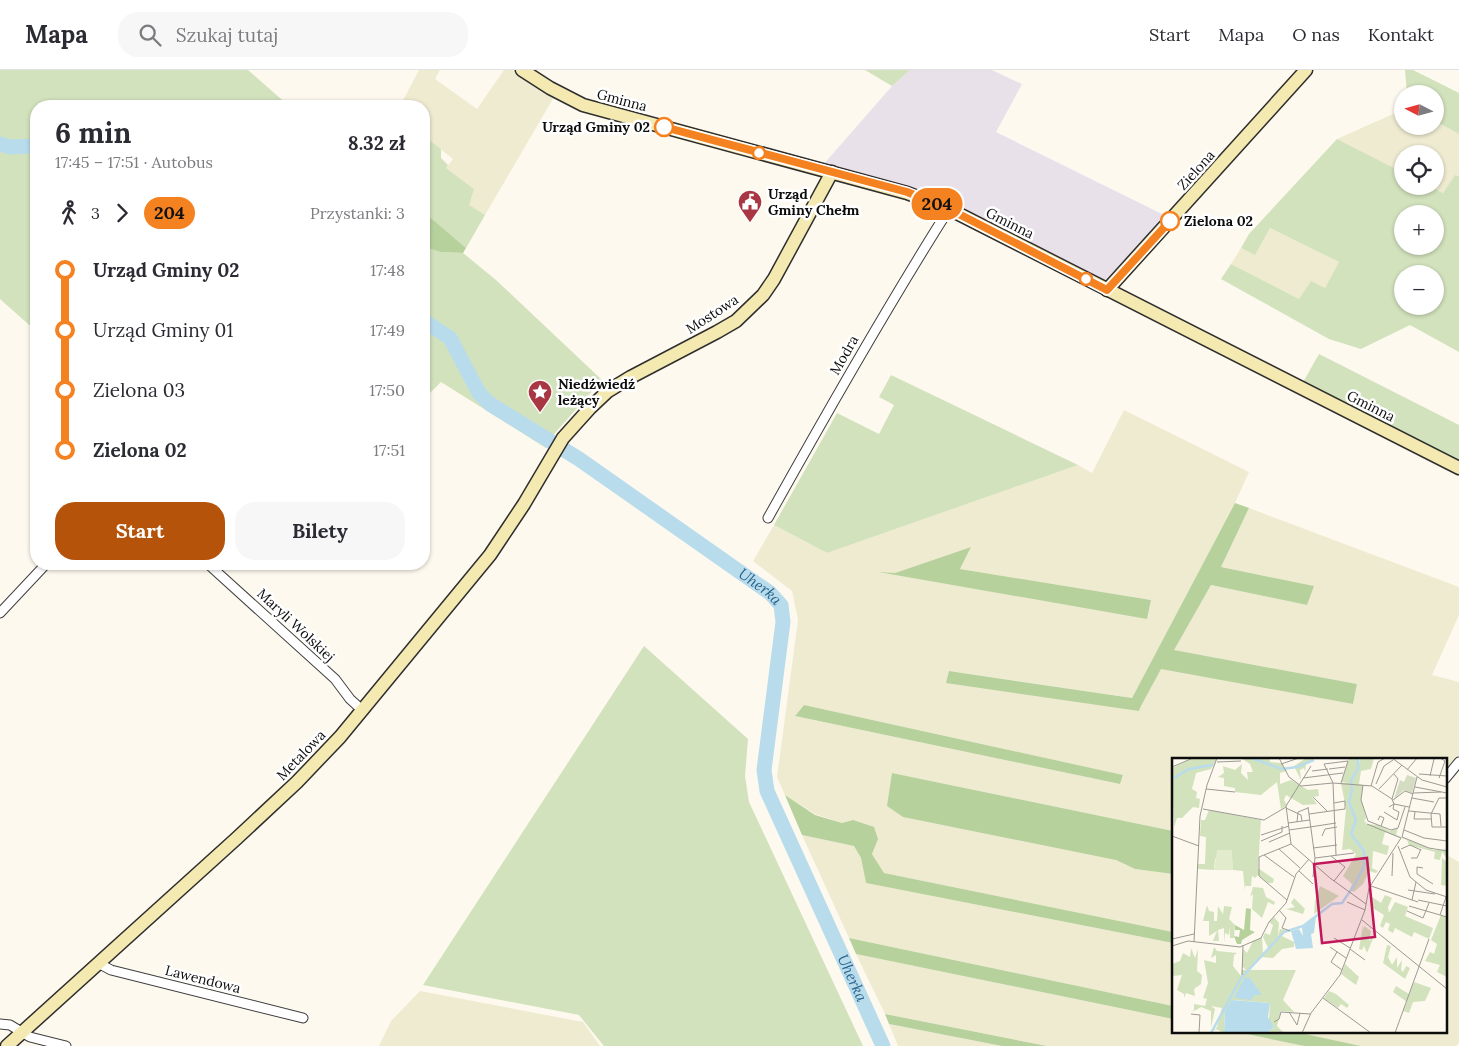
<!DOCTYPE html>
<html lang="pl">
<head>
<meta charset="utf-8">
<style>
  body { margin:0; font-family:Lora,serif; background:#f7f7f7; color:#2b2b33; height:100vh; display:flex; flex-direction:column; font-size:19px; white-space:nowrap }
  * { box-sizing:border-box; margin:0 }
  p { font-size:16px; color:#7c7c81 }
  .icon { flex:none; width:28px; height:28px; fill:none; stroke:currentColor; stroke-width:2; stroke-linecap:round; stroke-linejoin:round }
  .map { position:relative; flex:1; overflow:hidden }
  .sheet { position:absolute; left:30px; top:30px; width:400px; height:470px; display:flex; flex-direction:column; background:#fff; border-radius:20px; box-shadow:0 1px 4px #0004 }
  .sheet>* { flex:none }
  .badge { padding:0 10px; border-radius:16px; font-size:18px; line-height:32px }
  .needle { width:32px; rotate:276deg }
  .controls { position:absolute; left:1394px; top:15px; display:grid; gap:10px }
  .controls a { display:grid; place-items:center; width:50px; height:50px; border-radius:50%; background:#fff; box-shadow:0 1px 4px #0004; font-size:25px }
  .map>.badge { position:absolute; translate:-50% -50%; box-shadow:0 0 0 2px #fff }
  .legs { display:flex; align-items:center; gap:8px; height:55px; padding:0 25px; font-size:16px }
  .legs p { margin-inline-start:auto }
  .headline { display:flex; align-items:center; justify-content:space-between; height:85px; padding:0 25px }
  h1 { font-size:28px; font-weight:700; line-height:38px }
  .action { display:flex; gap:10px; margin-top:auto; padding:10px 25px }
  .action a { flex:1; height:58px; border-radius:20px; background:#b45309; color:#fff; font-size:20px; font-weight:700; line-height:58px; text-align:center }
  .action a+a { background:#f7f7f7; color:#2b2b33 }
  ul { padding:0 25px; list-style:none }
  li { display:flex; align-items:center; gap:18px; height:60px; font-size:19px }
  li i { display:grid; place-items:center; width:8px; height:100%; margin:0 6px; background:currentColor }
  li i::after { content:''; width:12px; height:12px; margin:-6px; border:4px solid; border-radius:50%; background:#fff }
  li p { margin-inline-start:auto }
  li:first-child i { background:linear-gradient(#0000 50%,currentColor 0) }
  li:last-child i { background:linear-gradient(currentColor 50%,#0000 0) }
  header { display:flex; align-items:center; gap:30px; box-sizing:border-box; height:70px; padding:0 25px; background:#fff; border-bottom:1px solid #e1e1e2 }
  header strong { font-size:24px }
  nav { display:flex; gap:28px; margin-inline-start:auto; font-size:18px }
  .search { width:350px; height:45px; background:#f7f7f7; display:flex; align-items:center; gap:12px; box-sizing:border-box; padding:0 18px; border-radius:20px; color:#7c7c81; font-size:19px }
  .map>svg:first-child { display:block }
</style>
</head>
<body>
<header>
<strong>Mapa</strong>
<div class="search"><svg class="icon" aria-label="search" viewBox="0 0 24 24"><circle cx="10" cy="10" r="6"/><path d="M15 15l6 6"/></svg>Szukaj tutaj</div>
<nav><a>Start</a><a>Mapa</a><a>O nas</a><a>Kontakt</a></nav>
</header>
<div class="map">
<svg width="1459" height="976" viewBox="0 0 1459 976">
  <rect width="100%" height="100%" fill="#fdf9ee"/>
  <path fill="#e8e1ea" d="M910,0h82l30,14 -26,48 168,83 -58,68 -177,-90 -106,-28 69,-79z"/>
  <g fill="#efebd1" fill-rule="evenodd">
    <path d="M419,0h21l-5,9 42,30 27,-39h8l42,27 -69,118 -17,-10 6,-16 -28,-21 7,-9 -29,-23v-30h-24z"/>
    <path d="M1402,40v16h33v-5l24,13v42l-4,-1 -12,18 -13,-7h5v-32h-33v18l-65,-33z"/>
    <path d="M1270,158l69,34 -14,26 -26,11 -68,-35 10,-16 14,6z"/>
    <path d="M1124,340l125,62 -14,31 -103,195 -182,-27 189,40 2,-5 20,-38 192,36 4,-20 -184,-34 38,-65 96,20 6,-19 -92,-19 28,-59 210,79v28l-27,60 27,7v73l-14,17v-12h-272v71l-281,-58 224,87 19,9 38,5v58l-289,-59 -12,-19 5,-15 -24,-19 -11,3 -27,-9 -30,-19 -8,-18 21,-157 -6,-29 -39,-30 21,-36 53,28 251,-88 14,8zM971,477l-11,22 191,31 -4,18 -264,-45h12zM804,635l318,70 1,1 -3,8 -325,-68z"/>
    <path d="M802,765l52,11 7,12 5,25 307,60v63l-324,-68z"/>
    <path d="M1445,784l14,8v181l-3,3h-95l-65,-14h149z"/>
    <path d="M856,884l317,65v13h64l67,14h-257l-162,-32z"/>
    <path d="M420,921l163,31 17,24h-221l12,-25z"/>
    <path d="M889,954l113,22h-104z"/>
  </g>
  <g fill="#d2e2bc" fill-rule="evenodd">
    <path d="M0,0h248l41,36h-253v225l-36,-32z"/>
    <path d="M865,0h45l-18,16z"/>
    <path d="M1405,0h8l46,23v41l-24,-13v-27h-28z"/>
    <path d="M424,66l17,13v9l7,7 -2,3 28,21 -5,16 16,10 -19,33 -42,-36z"/>
    <path d="M1337,69l65,33v14h28l13,7 12,-18 4,1v176l-49,-27 -49,24 -32,-10 -108,-60 10,-15 68,35 12,-18 14,7 14,-26 -69,-34 -15,27 -14,-7 8,-14zM1402,144h33v32h-33zM1402,204h33v32h-33z"/>
    <path d="M424,177l18,5 21,1 33,27 106,100 -47,53 -9,15 -105,-66 -17,17z"/>
    <path d="M1319,284l140,71v37l-157,-78z"/>
    <path d="M891,305l187,90 -251,88 -53,-28 63,-112 42,21 15,-29 -15,-8z"/>
    <path d="M644,576l104,93 -3,37 4,26 114,244h-259l-25,-31 -156,-30z"/>
  </g>
  <g fill="#b7d19d">
    <path d="M424,142l42,36 -3,5 -22,-1 -17,-5z"/>
    <path d="M1235,433l14,5 -28,59 93,19 -7,19 -96,-20 -37,65 183,34 -4,20 -192,-35 -20,37 -2,5 -193,-28 3,-12 183,27z"/>
    <path d="M971,477l-11,22 191,31 -4,19 -269,-47 17,1z"/>
    <path d="M804,635l319,70 -3,9 -325,-68z"/>
    <path d="M892,703l281,58v43l-38,-5 -19,-9 -213,-43 -16,-11z"/>
    <path d="M785,725l30,20 27,8 11,-3 21,7 4,12 -6,15 12,19 289,59v11l-307,-60 -5,-25 -7,-12 -52,-11z"/>
    <path d="M849,868l324,68v13l-317,-65z"/>
    <path d="M885,944l162,32h-45l-113,-22z"/>
    <path d="M1237,962h59l65,14h-57z"/>
  </g>
  <g fill="none" stroke-linecap="round" stroke-linejoin="round">
    <g stroke="#b9dced" stroke-width="15">
      <path d="M0,74l10,3 26,-1"/>
      <path id="s1" d="M424,251l26,17 29,55 11,11 89,55 191,134 11,12 2,17 -19,148 3,21 116,255"/>
    </g>
    <defs>
      <g id="street">
        <path d="M768,448c58,-104 117,-208 181,-309"/>
        <path d="M208,494l127,115 15,20 12,11"/>
        <path d="M0,543l46,-49"/>
        <path d="M1445,709l14,-17"/>
        <path d="M98,893l13,7 192,48"/>
        <path d="M0,954l10,1 20,12 36,9"/>
      </g>
      <g id="secondary">
        <path d="M522,0l28,18 33,17 324,88 42,16 510,259"/>
        <path d="M1107,220l199,-220"/>
        <path d="M7,976l230,-208 60,-56 43,-45 150,-182 34,-51 39,-66 27,-30 18,-17 23,-14 86,-45 19,-11 27,-26 11,-16 58,-107"/>
      </g>
    </defs>
    <use href="#street" stroke="#3f3f3f" stroke-width="11"/>
    <use href="#secondary" stroke="#2e2e2e" stroke-width="15"/>
    <use href="#street" stroke="#fff" stroke-width="9"/>
    <use href="#secondary" stroke="#f4e9b1" stroke-width="12"/>
  </g>
  <g fill="none" stroke-linecap="round" stroke-linejoin="round">
    <defs>
      <path id="line-1" d="M664,57l243,65 42,17 158,81 63,-69"/>
    </defs>
    <use href="#line-1" stroke="#fff" stroke-width="11"/>
    <use href="#line-1" stroke="#f58220" stroke-width="8"/>
  </g>
  <defs>
    <symbol id="civic-pin" viewBox="-11 -11 22 30"><path d="M0 17L-7.5 6A9.5 9.5 0 1 1 7.5 6Z" fill="#a93743" stroke="#fff"/><path d="M-.6-6.5H3V-4.5H.6V-3L4-1V1h2V6H-6V1h2V-1L-.6-3ZM-1.2 2.5V6h2.4V2.5Z" fill="#fff"/></symbol>
    <symbol id="sight-pin" viewBox="-11 -11 22 30"><path d="M0 17L-7.5 6A9.5 9.5 0 1 1 7.5 6Z" fill="#a93743" stroke="#fff"/><path d="M0-6L1.8-2.2L6-1.7L2.9 1.2L3.7 5.4L0 3.3L-3.7 5.4L-2.9 1.2L-6-1.7L-1.8-2.2Z" fill="#fff"/></symbol>
  </defs>
  <g fill-rule="evenodd">
    <use href="#civic-pin" x="736" y="118" width="28" height="38"/>
    <use href="#sight-pin" x="526" y="308" width="28" height="38"/>
  </g>
  <g fill="#fff" stroke="#f58220" stroke-width="2.5">
    <circle cx="664" cy="57" r="9"/>
    <circle cx="759" cy="83" r="6"/>
    <circle cx="1170" cy="151" r="9"/>
    <circle cx="1086" cy="209" r="6"/>
  </g>
  <g text-anchor="middle" stroke-width="5" stroke-linejoin="round" paint-order="stroke">
    <g font-size="14" fill="#0c0c0c" stroke="#fff">
      <text transform="translate(622 30) rotate(15)" y="5">Gminna</text>
      <text transform="translate(1196 100) rotate(-48)" y="5">Zielona</text>
      <text transform="translate(1010 153) rotate(27)" y="5">Gminna</text>
      <text transform="translate(712 244) rotate(-33)" y="5">Mostowa</text>
      <text transform="translate(844 285) rotate(-60)" y="5">Modra</text>
      <text transform="translate(1371 336) rotate(27)" y="5">Gminna</text>
      <text transform="translate(296 555) rotate(43)" y="5">Maryli Wolskiej</text>
      <text transform="translate(301 685) rotate(-46)" y="5">Metalowa</text>
      <text transform="translate(203 909) rotate(14)" y="5">Lawendowa</text>
    </g>
    <g font-size="14" font-weight="bold" fill="#0c0c0c" stroke="#fff" text-anchor="end">
      <text x="650" y="62">Urząd Gminy 02</text>
      <text x="1184" y="156" text-anchor="start">Zielona 02</text>
    </g>
    <g font-size="14" font-weight="bold" fill="#0c0c0c" stroke="#fff" text-anchor="start">
      <text x="768" y="129">Urząd<tspan x="768" dy="16">Gminy Chełm</tspan></text>
      <text x="558" y="319">Niedźwiedź<tspan x="558" dy="16">leżący</tspan></text>
    </g>
    <g font-size="15" font-style="italic" fill="#27658d" stroke="#fff">
      <text dy="5" stroke="none"><textPath href="#s1" startOffset="435">Uherka</textPath></text>
      <text dy="5" stroke="none"><textPath href="#s1" startOffset="856">Uherka</textPath></text>
    </g>
  </g>
  <g transform="translate(1172 688)">
    <rect width="275" height="275" fill="#fdf9ee"/>
    <path d="M21,0h25l-7,11 -15,4 -4,16 5,3 -1,6 4,1 -1,9 -6,-1 -11,11h-5l-3,9 -2,-59zM69,0h29v4l11,1 6,8 -7,2v11l11,-4 17,10 10,-1 1,7 -7,1 5,7 -14,1 -17,-10 -2,5 3,5 -6,4 -4,-27 -16,13 -26,-3v-4l-11,-2v-8l-6,-1 6,-4 -1,-7 12,4 7,-6 -1,9 7,7 -1,-8h6l-3,-8zM134,0h9l-9,6 -1,8 -1,-4 -4,2 1,10 -7,-14zM177,0h9v13l2,-13h14l-3,11 -10,2 -2,13 4,1 -2,14 5,19 -2,3 3,2 -2,1 13,1 12,6 8,-3 -2,7 38,15 13,-1v3l-1,5 -4,-5 -2,8 -6,-1 1,-7 -26,-7 -2,-5 -22,-8 -3,12 7,2 -2,9 -14,-4 -1,17 6,3 -2,2 -7,-2 -6,13 -9,8 -4,-2 2,-6 -9,-8 13,-22 -6,-5 -8,1 4,-41 -5,-26h7l-6,-1v-3zM37,52l52,10 -3,48 16,11 -1,4h-5l-10,-8 -3,3 -3,-2 -1,10h-6v6l-2,-21 -10,-1 -2,-20 -16,9 -1,11 -16,-1v-5h7l1,-27 -6,-1 1,-16h4zM270,100l5,4v24l-6,-1zM148,128l19,10 -25,18 1,-13zM81,129l10,1 3,9 9,5 -1,3 -6,-3 -6,16 -10,-9 1,-15 -3,3zM213,137l7,3 -4,9 1,6 6,-11 13,5 -3,9 28,12 -4,11 -15,-7 -2,5 -17,-9 -2,5 -5,-3 2,-6 -4,-2 -3,6 -3,-2 4,-11 -13,-8 1,-10 9,6zM122,140l11,11 -2,5 -17,-5 9,-2 -4,-4zM35,147l2,6 5,1v9h3l1,-15 5,8 1,-8 8,1 -3,12 6,6 -1,13h-4v-11l-1,8 -4,-2 -1,10v-15l-6,2 1,11h-6l4,-10 -8,5v-15h-6zM269,157l6,2v60l-10,-5 3,-7 -15,-4 5,-9 4,2 3,-10 -6,-4zM102,159l5,6 -1,14 2,-8 6,1 -4,6 12,6v5l-12,2 -9,9 -12,-1 8,-7 -6,-13 2,-4 5,2 3,-10 -4,-3zM191,167v6l1,-5 7,5 -2,10 6,-7 -8,19 -3,-7 -2,4 -3,-1zM90,179l1,16 -15,17h48l-13,30 11,12 -13,-1 -4,15 7,7h-17l7,-6 -5,-7 1,-17 -36,-3 -9,10 -1,23 -8,-4 -5,4 6,-6 5,-19 -11,-2 4,3 -4,19v-17l-10,-4 -5,3 -5,2 3,-2v-6l11,2 2,-7 -4,-1 5,-15 -4,-23 12,3v-8l-5,3 3,-11 3,4 20,2 -3,2 -1,11 8,10 1,-6h4l-4,-4 1,-17 4,4 6,-12zM215,187l4,1 -3,11 4,8 5,-8v11l5,-8 -1,10 2,2 3,-6 4,2 -5,11 -22,-16zM19,190l4,10 3,-9 -1,22 5,4 -1,9 -7,5 1,7 -9,-3 -2,5v-4l-7,-4 5,-15 -10,1v-12l8,-3 3,-8 7,4zM173,206l14,13 -3,8 -15,-11zM242,224l17,6 -6,13 -12,1 -4,11 -6,-2 4,-9 -14,-10 3,-6 13,8zM157,233l7,3 13,11 -2,3 -6,-4 -3,4 -14,-10z" fill="#d2e2bc"/>
    <path d="M75,140l-1,10 5,1 -1,21 5,2 -13,8 -1,4h-4l-3,-8 5,1 1,-7h-5v-5l9,5z" fill="#b7d19d"/>
    <path d="M235,17l9,3 -4,15 -8,-3 -10,9 6,-19 4,2z" fill="#d4dcc2"/>
    <path d="M45,92h15l1,20h-19z" fill="#e2ebcc"/>
    <path d="M144,158l-2,17 -3,1 2,14 -17,1 -5,-18 8,-2 4,7 -1,-8zM73,219l5,1 12,17h-7l-4,5 -17,-2zM60,242l38,3 -2,14 6,10 -7,6h-43l1,-23z" fill="#b9dced"/>
    <path fill="none" stroke="#b9dced" stroke-width="2.5" d="M79,0l31,11 15,-2 17,-7M0,21l17,-10 24,-4M71,218l41,-44 19,-6 29,-22 10,-1 13,-19 9,-18v-15l-13,-17 5,-14 -7,-18 3,-11 -1,-11 7,-11v-11M39,275l31,-57"/>
    <path fill="none" stroke="#9d9a94" stroke-width="1" d="M107,0l10,19 12,9 32,-3 39,3 20,13 2,5 15,3M220,0l30,22 25,7M45,4l24,-1M109,6l18,-6M139,8l-25,40 5,38 39,34 36,26M0,9l21,-9M157,11l16,-2M235,12l10,-12M140,13l16,-2M247,16l28,2M258,18l4,-17M131,20l40,-5M267,20l6,-17 -5,-3M169,25l7,-22M204,26l8,-18 9,-6M191,27l-2,15 7,21 23,9 7,-2 7,-21M199,28l7,-24 7,-4M243,29l32,6M34,31l29,3M207,31l23,-24M241,35l28,-1M141,39l14,14M240,40l22,4M275,40h-8l-8,16 1,13h15M220,41l6,-20 -4,-5M221,42l12,-9 8,3M136,49l7,51M217,49l5,-3 -1,5 6,3 -2,8M114,50l15,7 1,6M31,51l61,11 22,-13M237,53l31,3 1,12M212,54l13,8M243,54l-1,7h17M137,56l36,-5v-8l-11,2M206,62l2,-4 4,2 -3,8M125,64l1,-10 10,-4M116,65l22,-3M195,66l34,14M138,69l26,-4M117,72l21,-3M232,72l20,8 23,3M89,77l28,-9M0,78l27,10M150,78l3,-7 12,-2M230,79l27,11 18,3M230,79l15,-60M89,83l21,-9v-6M97,84l21,-9M226,88l12,31 16,13 21,7M141,90l24,-3M107,91l21,19M229,91l9,-4 11,5M92,97l30,22M164,97l-3,-72 -9,-19 24,-3M159,98l14,11 -11,14M239,100h6l4,-9M251,110l-6,-1v7l16,10M127,113l14,13M220,118l1,-23M141,119l2,-19 39,-5M199,128l47,16M236,132l27,4M115,142l-28,-24v-19l32,-13M240,142l4,-18M246,142l29,6M175,144l18,8M237,148l38,11M107,152l7,8 -4,10 8,3M235,153l16,7 6,-15M268,157l6,-18M190,162l85,69M162,180l16,10M0,181l22,-5M22,184l6,-126 7,-31 10,-27M0,188l16,-5 52,6 21,-9 8,-16 17,-19 10,-29 13,-15M158,189l16,11M178,191l15,11M165,194l-6,10 11,8M70,217l1,-30M151,240l48,35M117,254l8,13 3,-12M19,256l9,1 -1,18M102,264l5,-3 2,-7 29,2M130,275l9,-20 29,-38 25,-65 4,-22 32,-50M223,275l34,-94"/>
    <path fill="#c2185b" fill-opacity="0.15" stroke="#c2185b" stroke-width="2.5" d="M195,100l8,79 -53,6 -8,-79z"/>
    <rect width="275" height="275" fill="none" stroke="#0c0c0c" stroke-width="2.5"/>
  </g>
</svg>
<div class="controls">
<a><svg class="needle" viewBox="-14 -14 28 28"><path d="M0-13l5 13h-10z" fill="#e53935"/><path d="M0 13l5-13h-10z" fill="#7c7c81"/></svg></a>
<a><svg class="icon" aria-label="locate" viewBox="0 0 24 24"><circle cx="12" cy="12" r="6"/><path d="M12 2v4M12 18v4M2 12h4M18 12h4"/></svg></a>
<a>+</a>
<a>−</a>
</div>
<b class="badge" style="left:937px;top:134px;background:#f58220;color:#111">204</b>
<section class="sheet">
<div class="headline"><div><h1>6 min</h1><p>17:45 – 17:51 · Autobus</p></div><b>8.32 zł</b></div>
<div class="legs"><svg class="icon" aria-label="walk" viewBox="0 0 24 24"><circle cx="13" cy="4" r="2"/><path d="M13 8l-2 6 4 7M11 14l-3 7M7 12l3-4h3l4 4"/></svg>3<svg class="icon" aria-label="forward" viewBox="0 0 24 24"><path d="M9 5l7 7-7 7"/></svg><b class="badge" style="background:#f58220;color:#111">204</b><p>Przystanki: 3</p></div>
<ul>
<li><i style="color:#f58220"></i><b>Urząd Gminy 02</b><p>17:48</p></li>
<li><i style="color:#f58220"></i><span>Urząd Gminy 01</span><p>17:49</p></li>
<li><i style="color:#f58220"></i><span>Zielona 03</span><p>17:50</p></li>
<li><i style="color:#f58220"></i><b>Zielona 02</b><p>17:51</p></li>
</ul>
<div class="action"><a>Start</a><a>Bilety</a></div>
</section>
</div>
</body>
</html>
